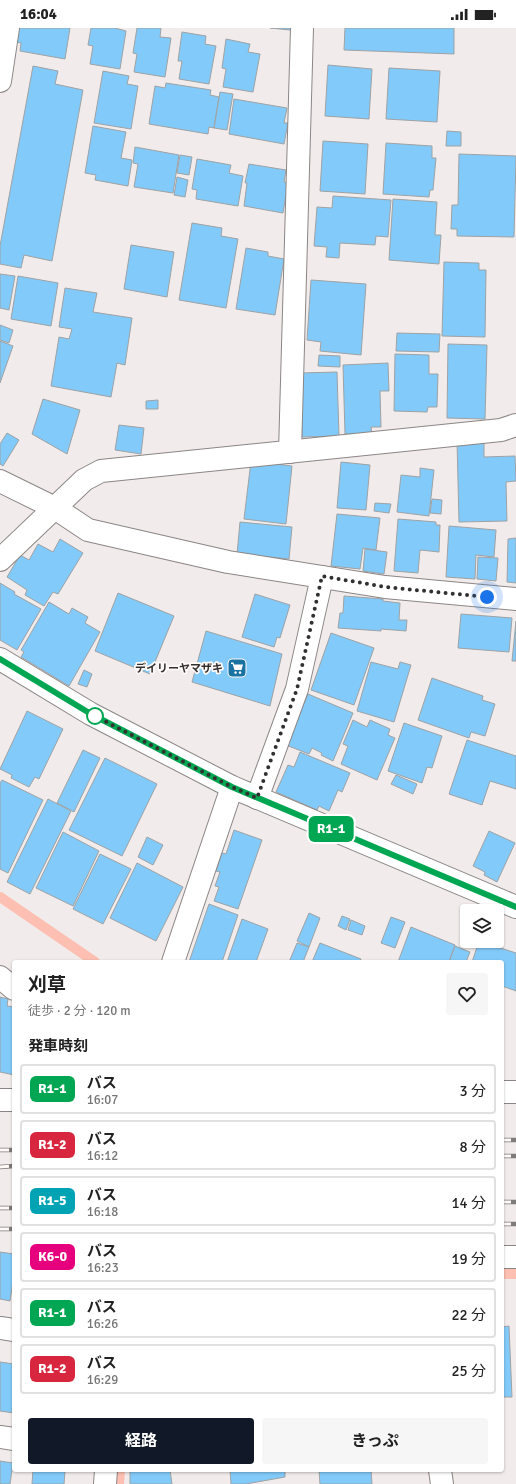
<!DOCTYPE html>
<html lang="ja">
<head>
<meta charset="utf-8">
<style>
  body { margin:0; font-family:Signika,"Noto Sans JP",sans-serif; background:#f6f6f6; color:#222; height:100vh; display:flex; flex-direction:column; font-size:15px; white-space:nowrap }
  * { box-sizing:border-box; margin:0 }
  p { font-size:13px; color:#767676 }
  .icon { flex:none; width:22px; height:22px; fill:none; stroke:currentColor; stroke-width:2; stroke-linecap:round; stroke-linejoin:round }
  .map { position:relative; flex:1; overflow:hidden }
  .details { position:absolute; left:12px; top:932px; width:492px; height:512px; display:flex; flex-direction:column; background:#fff; border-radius:4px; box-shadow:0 1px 3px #0004 }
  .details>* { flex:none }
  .badge { padding:0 8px; border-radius:6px; font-size:14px; line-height:26px }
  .buttons { position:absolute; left:460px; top:876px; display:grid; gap:8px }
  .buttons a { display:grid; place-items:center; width:44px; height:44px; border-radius:4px; background:#fff; box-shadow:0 1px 3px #0004; font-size:20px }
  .you { position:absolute; width:20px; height:20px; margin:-10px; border:3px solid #fff; border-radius:50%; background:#1a73e8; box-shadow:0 0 0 6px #1a73e833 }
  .map>.badge { position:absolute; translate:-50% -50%; box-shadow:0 0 0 2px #fff }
  h2 { padding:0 16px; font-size:15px; line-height:36px }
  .round { display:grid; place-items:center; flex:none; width:42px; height:42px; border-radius:4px; background:#f6f6f6 }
  .overview { display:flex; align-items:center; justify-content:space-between; height:68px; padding:0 16px }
  h1 { font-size:19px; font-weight:700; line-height:30px }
  .cta { display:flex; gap:8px; margin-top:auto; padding:8px 16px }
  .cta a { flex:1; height:46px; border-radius:4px; background:#111827; color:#fff; font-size:16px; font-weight:700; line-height:46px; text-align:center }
  .cta a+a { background:#f6f6f6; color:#222 }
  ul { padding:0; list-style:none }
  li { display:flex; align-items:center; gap:12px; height:50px; margin:0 8px 6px; padding:0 8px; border:2px solid #e0e0e0; border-radius:4px }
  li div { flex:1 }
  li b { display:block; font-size:15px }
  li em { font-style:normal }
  li .badge { min-width:44px; font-weight:700; text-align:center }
  .status { display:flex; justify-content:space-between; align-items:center; height:28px; padding:0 20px; background:#fff; direction:ltr }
  .status svg { height:11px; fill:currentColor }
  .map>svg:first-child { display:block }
</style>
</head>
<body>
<div class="status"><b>16:04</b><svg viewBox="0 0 49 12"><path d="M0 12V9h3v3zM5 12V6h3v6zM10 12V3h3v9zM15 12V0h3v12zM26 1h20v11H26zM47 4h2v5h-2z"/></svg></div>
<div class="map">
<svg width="516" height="1456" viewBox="0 0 516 1456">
  <rect width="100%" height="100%" fill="#f1eceb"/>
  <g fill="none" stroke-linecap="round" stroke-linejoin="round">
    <g stroke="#fdbfb1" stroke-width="10">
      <path d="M0,869l95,65"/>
      <path d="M502,1246h14"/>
      <path d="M119,1456l1,-14"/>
    </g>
  </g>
  <g fill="#82caf9" stroke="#9ea2a5">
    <path d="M13,0h57l-5,31 -45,-8 1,-8 -10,-2z"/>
    <path d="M91,0h24l11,3 -6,38 -30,-5 3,-18 -5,-1z"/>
    <path d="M137,0h24l-1,9 11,1 -6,39 -31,-5 3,-18 -4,-1z"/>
    <path d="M270,0h30v3z"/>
    <path d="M345,0h109v26l-110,-4z"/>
    <path d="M182,4l24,4 -1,8 11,2 -7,38 -30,-5 3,-18h-4z"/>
    <path d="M226,11l24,5 -2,8 12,2 -7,38 -30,-5 3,-18 -4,-1z"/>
    <path d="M328,37l44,4 -3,50 -44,-3z"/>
    <path d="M33,38l25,5 -3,13 28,6 -31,171 -28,-6 -3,13 -21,-4v-18z"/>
    <path d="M389,40l51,3 -3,51 -51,-3z"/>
    <path d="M103,43l26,5 -2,8 11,2 -7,43 -37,-6z"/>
    <path d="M166,55l45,7 -1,5 9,2 -5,31 -5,-1 -1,7 -59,-10 6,-38 10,2z"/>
    <path d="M220,64l13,2 -6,36 -13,-2z"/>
    <path d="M234,71l53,9 -3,15h4l-4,21 -55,-10z"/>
    <path d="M93,98l33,6 -5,26 11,2 -4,26 -33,-6 1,-5 -11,-2z"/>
    <path d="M447,103l14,1v14h-15z"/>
    <path d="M323,113l45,3 -3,50 -45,-3z"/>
    <path d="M386,115l46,3v12h4l-3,32h-3l-1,7 -46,-3z"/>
    <path d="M135,119l44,8 -6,38 -39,-6 4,-23 -5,-1z"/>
    <path d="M459,126l57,2 -2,81 -57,-1v-7h-6l1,-24h6z"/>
    <path d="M180,127l12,2 -3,18 -12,-2z"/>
    <path d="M197,131l34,6 -2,8 14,3 -5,30 -42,-7 1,-9 -5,-1z"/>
    <path d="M249,136l37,6 -2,12 4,1 -5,30 -39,-7 3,-23h-2z"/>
    <path d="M177,149l11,3 -3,17 -11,-2z"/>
    <path d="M333,168l58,4 -3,37 -12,-1 -1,9 -35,-2 -1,15 -13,-1 1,-10 -13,-1 3,-39 15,1z"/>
    <path d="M393,171l44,3 -2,33h6l-2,29 -50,-4z"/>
    <path d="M192,195l30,5 -1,8 17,3 -12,69 -47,-8z"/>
    <path d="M131,217l43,7 -7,45 -43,-8z"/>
    <path d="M246,220l22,4v4l16,3 -9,56 -39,-6z"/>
    <path d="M444,234l35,1v7h7l-1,67 -43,-1z"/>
    <path d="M0,246l15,2 -6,34 -9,-2z"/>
    <path d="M18,248l40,7 -7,43 -40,-7z"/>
    <path d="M311,252l55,4 -5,71 -41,-4 1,-9 -14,-2z"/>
    <path d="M65,260l32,5 -4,19 39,6 -7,47 -8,-2 -6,34 -60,-11 8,-49 10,2 3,-10 -13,-2z"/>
    <path d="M0,297l13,5 -4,13 -9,-3z"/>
    <path d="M397,305l43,1 -1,18 -43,-1z"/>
    <path d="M0,313l13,5 -13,37z"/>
    <path d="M448,316l39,1 -2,74 -38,-1z"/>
    <path d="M395,326l34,1v19h9l-1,33h-9l-1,5 -33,-1z"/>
    <path d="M319,327l21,1v11l-22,-1z"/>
    <path d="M388,335l1,28h-9l1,36h-10l1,7h-27l-2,-69z"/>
    <path d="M337,344l2,64 -37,1 -2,-64z"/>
    <path d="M43,371l37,11 -13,44 -35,-20z"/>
    <path d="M158,372v9h-12v-8z"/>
    <path d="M119,397l25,3 -3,26 -26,-4z"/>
    <path d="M7,405l12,7 -16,26 -3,-2v-20z"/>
    <path d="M484,412v17l31,-1 1,25 -10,1 1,39 -48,1 -2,-81z"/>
    <path d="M251,433l41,5 -6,58 -42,-5z"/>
    <path d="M341,434l29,3 -4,45 -29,-2z"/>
    <path d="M420,440l14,2 -5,46 -32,-4 4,-37 19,2z"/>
    <path d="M432,471l10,1 -1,14 -11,-1z"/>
    <path d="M375,475l16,1 -2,9 -15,-2z"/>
    <path d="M337,486l43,4 -4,32 -13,-2 -3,21 -29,-3z"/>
    <path d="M398,491l38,3v3h4l-1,27 -19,-2 -2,23 -24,-2z"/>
    <path d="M240,494l52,5 -3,32 -52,-5z"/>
    <path d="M449,498l47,4 -2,27 -18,-2 -1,24 -29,-2z"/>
    <path d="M516,510v45l-9,-1 1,-43z"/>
    <path d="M60,511l23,14 -25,41 -5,-2 -9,14 -19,-11 2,-5 -20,-13 13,-22 9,5 9,-16 15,8z"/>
    <path d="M365,521l22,3 -3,22 -21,-3z"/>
    <path d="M478,529l20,1 -2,23 -19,-2z"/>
    <path d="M0,555l15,9 -1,2 27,15 -24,41 -17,-10z"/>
    <path d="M118,565l56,23 -24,58 -55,-23z"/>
    <path d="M255,566l35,11 -10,33 -3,-1 -3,10 -32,-10z"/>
    <path d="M344,568l39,3v2l17,2 -1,17h8l-1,11 -25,-2v2l-43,-3 2,-15h3z"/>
    <path d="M49,574l20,12 3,-6 16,9 -3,6 15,9 -31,54 -48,-29 3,-5 -3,-2z"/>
    <path d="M461,586l51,4 -3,34 -51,-4z"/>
    <path d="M516,593v40h-4z"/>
    <path d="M206,603l76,23 -12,52 -78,-24z"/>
    <path d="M331,605l43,15 -20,57 -43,-15z"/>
    <path d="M371,634l27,7 2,-7 11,3 -17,57 -37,-11z"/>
    <path d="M84,642l8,4 -5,13 -9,-3z"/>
    <path d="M432,650l51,18 -1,4 13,4 -10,32 -14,-4 -2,6 -51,-18z"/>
    <path d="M308,666l45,19 -20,48 -12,-6 1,-2 -10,-5 -3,6 -23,-9z"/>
    <path d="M27,683l36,18 -24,50 -4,-2 -6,10 -18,-9 1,-3 -12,-6z"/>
    <path d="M353,692l14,7 3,-7 20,9 -2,6 7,3 -18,42 -36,-16 7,-18 -5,-2z"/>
    <path d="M404,695l38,13 -10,32 -5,-1 -5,16 -34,-12z"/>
    <path d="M467,712l49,16v33l-26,-8 -8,24 -33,-11z"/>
    <path d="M83,722l17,8 -26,54 -17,-9z"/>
    <path d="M300,724l50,21 -8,19 -4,-2 -9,21 -10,-5 -2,4 -41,-18 12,-27 6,2z"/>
    <path d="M105,730l52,26 -35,72 -53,-26z"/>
    <path d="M396,747l21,9 -4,10 -22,-10z"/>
    <path d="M2,752l41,20 -35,73 -8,-4v-86z"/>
    <path d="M48,771l23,12 -41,83 -23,-12z"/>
    <path d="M234,802l28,10 -24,69 -24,-8 5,-14 -4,-1 5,-14 -4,-1 6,-18 4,1z"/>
    <path d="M489,803l26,12 -18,39 -13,-7 1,-3 -12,-6z"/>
    <path d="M63,804l36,19 -26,55 -37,-18z"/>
    <path d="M147,809l16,8 -10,20 -15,-8z"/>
    <path d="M100,826l31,15 -28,55 -30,-15z"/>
    <path d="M137,835l46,24 -27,54 -46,-23z"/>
    <path d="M209,876l29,11 -16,47h-33z"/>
    <path d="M309,885l11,5 -11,29 -12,-6z"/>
    <path d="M342,888l8,3 -4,11 -8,-4z"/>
    <path d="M391,889l14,5 -10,26 -14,-5z"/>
    <path d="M242,891l26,10 -12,33h-29z"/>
    <path d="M351,892l14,6 -3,9 -14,-5z"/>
    <path d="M411,899l44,18 -6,17h-51z"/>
    <path d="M479,913l37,12v38l-14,-5v-24h-30z"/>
    <path d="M297,915l12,4 -6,15h-14z"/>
    <path d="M320,915l41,16 -1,3h-48z"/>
    <path d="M455,918l15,6 -4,10h-17z"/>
    <path d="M0,969l8,2 -1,7 7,1v68l-14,-3z"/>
    <path d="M0,1224l14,2v21l-4,26 -10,-2z"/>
    <path d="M509,1298l3,71h-10v-70z"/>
    <path d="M0,1334l14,2v49l-14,-2z"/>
    <path d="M0,1433l13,2 -3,21h-10z"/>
    <path d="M33,1442l32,1 -1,13h-32z"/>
    <path d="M130,1442h40l2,14h-42z"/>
    <path d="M230,1442h55v7l-39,7h-15z"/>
    <path d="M319,1442h52l1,14h-52z"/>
  </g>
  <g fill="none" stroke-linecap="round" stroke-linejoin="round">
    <defs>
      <g id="minor">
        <path d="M0,53l8,-53"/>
        <path d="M290,424l12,-424"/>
        <path d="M0,453l55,27 33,22 140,32 157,25 131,12"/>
        <path d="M0,532l84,-80 17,-9 400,-41 15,-5"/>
        <path d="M0,631l91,55 141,73 284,120"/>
        <path d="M257,770l40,-109 25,-112"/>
        <path d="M173,934l59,-175"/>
        <path d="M0,949l14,12"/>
        <path d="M502,1064h14"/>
        <path d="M0,1072h14"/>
        <path d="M502,1229h14"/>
        <path d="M0,1300l14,2"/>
        <path d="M0,1409l14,2"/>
        <path d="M440,1442l2,14"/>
        <path d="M105,1456l1,-14"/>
      </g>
    </defs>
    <use href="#minor" stroke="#8b8685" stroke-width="24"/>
    <use href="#minor" stroke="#fff" stroke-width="22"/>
    <defs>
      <g id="rail">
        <path d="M502,1112h14"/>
        <path d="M0,1122h14"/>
        <path d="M502,1128h14"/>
        <path d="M0,1139l14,-1"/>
        <path d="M502,1174h14"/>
        <path d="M0,1180h14"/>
        <path d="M502,1196h14"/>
        <path d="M0,1201h14"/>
      </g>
    </defs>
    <use href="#rail" stroke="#7f7b7b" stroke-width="4.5"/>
    <use href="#rail" stroke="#fff9f8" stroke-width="3" stroke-dasharray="9" stroke-linecap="butt"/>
  </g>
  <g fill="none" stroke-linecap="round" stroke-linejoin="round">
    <defs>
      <path id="line" d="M0,631l91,55 141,73 284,120"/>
    </defs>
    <use href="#line" stroke="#fff" stroke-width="9"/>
    <use href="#line" stroke="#00a651" stroke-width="6"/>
    <path stroke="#333030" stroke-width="4" stroke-dasharray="0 7.2" d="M95,688l-4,-2 141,73 25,11 40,-109 25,-113 63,11 102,10"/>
  </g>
  <defs>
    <symbol id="supermarket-square" viewBox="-11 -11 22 22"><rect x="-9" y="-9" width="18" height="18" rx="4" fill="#1973a2" stroke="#fff9f8"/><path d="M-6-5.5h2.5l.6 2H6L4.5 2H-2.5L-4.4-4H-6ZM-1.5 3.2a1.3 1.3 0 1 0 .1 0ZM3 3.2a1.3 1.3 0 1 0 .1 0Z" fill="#fff"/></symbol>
  </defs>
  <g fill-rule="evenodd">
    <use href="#supermarket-square" x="226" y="629" width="22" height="22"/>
  </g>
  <circle fill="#fff" stroke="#00a651" stroke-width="2" cx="95" cy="688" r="8"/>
  <g text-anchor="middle" stroke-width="3.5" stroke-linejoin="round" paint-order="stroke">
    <g font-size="11" font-weight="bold" fill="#333030" stroke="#fff9f8" text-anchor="end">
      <text x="223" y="644">デイリーヤマザキ</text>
    </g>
  </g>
</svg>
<div class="buttons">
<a><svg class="icon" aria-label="layers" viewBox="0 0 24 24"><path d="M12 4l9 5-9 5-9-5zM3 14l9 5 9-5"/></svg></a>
</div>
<div class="you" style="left:487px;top:569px"></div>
<b class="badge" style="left:331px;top:801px;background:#00a651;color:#fff">R1-1</b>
<section class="details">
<div class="overview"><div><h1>刈草</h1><p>徒歩 · 2 分 · 120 m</p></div><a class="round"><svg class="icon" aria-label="heart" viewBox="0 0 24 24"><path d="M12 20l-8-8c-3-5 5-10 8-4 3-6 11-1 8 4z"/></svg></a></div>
<h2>発車時刻</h2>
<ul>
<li><span class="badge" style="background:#00a651;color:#fff">R1-1</span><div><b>バス</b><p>16:07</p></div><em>3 分</em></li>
<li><span class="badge" style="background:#d7263d;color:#fff">R1-2</span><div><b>バス</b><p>16:12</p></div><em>8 分</em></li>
<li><span class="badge" style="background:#00a3b4;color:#fff">R1-5</span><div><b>バス</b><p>16:18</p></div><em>14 分</em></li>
<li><span class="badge" style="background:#e6007e;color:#fff">K6-0</span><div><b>バス</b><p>16:23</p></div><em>19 分</em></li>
<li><span class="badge" style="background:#00a651;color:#fff">R1-1</span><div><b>バス</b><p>16:26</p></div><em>22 分</em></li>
<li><span class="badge" style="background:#d7263d;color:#fff">R1-2</span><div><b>バス</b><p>16:29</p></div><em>25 分</em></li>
</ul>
<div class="cta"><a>経路</a><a>きっぷ</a></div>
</section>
</div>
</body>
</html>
